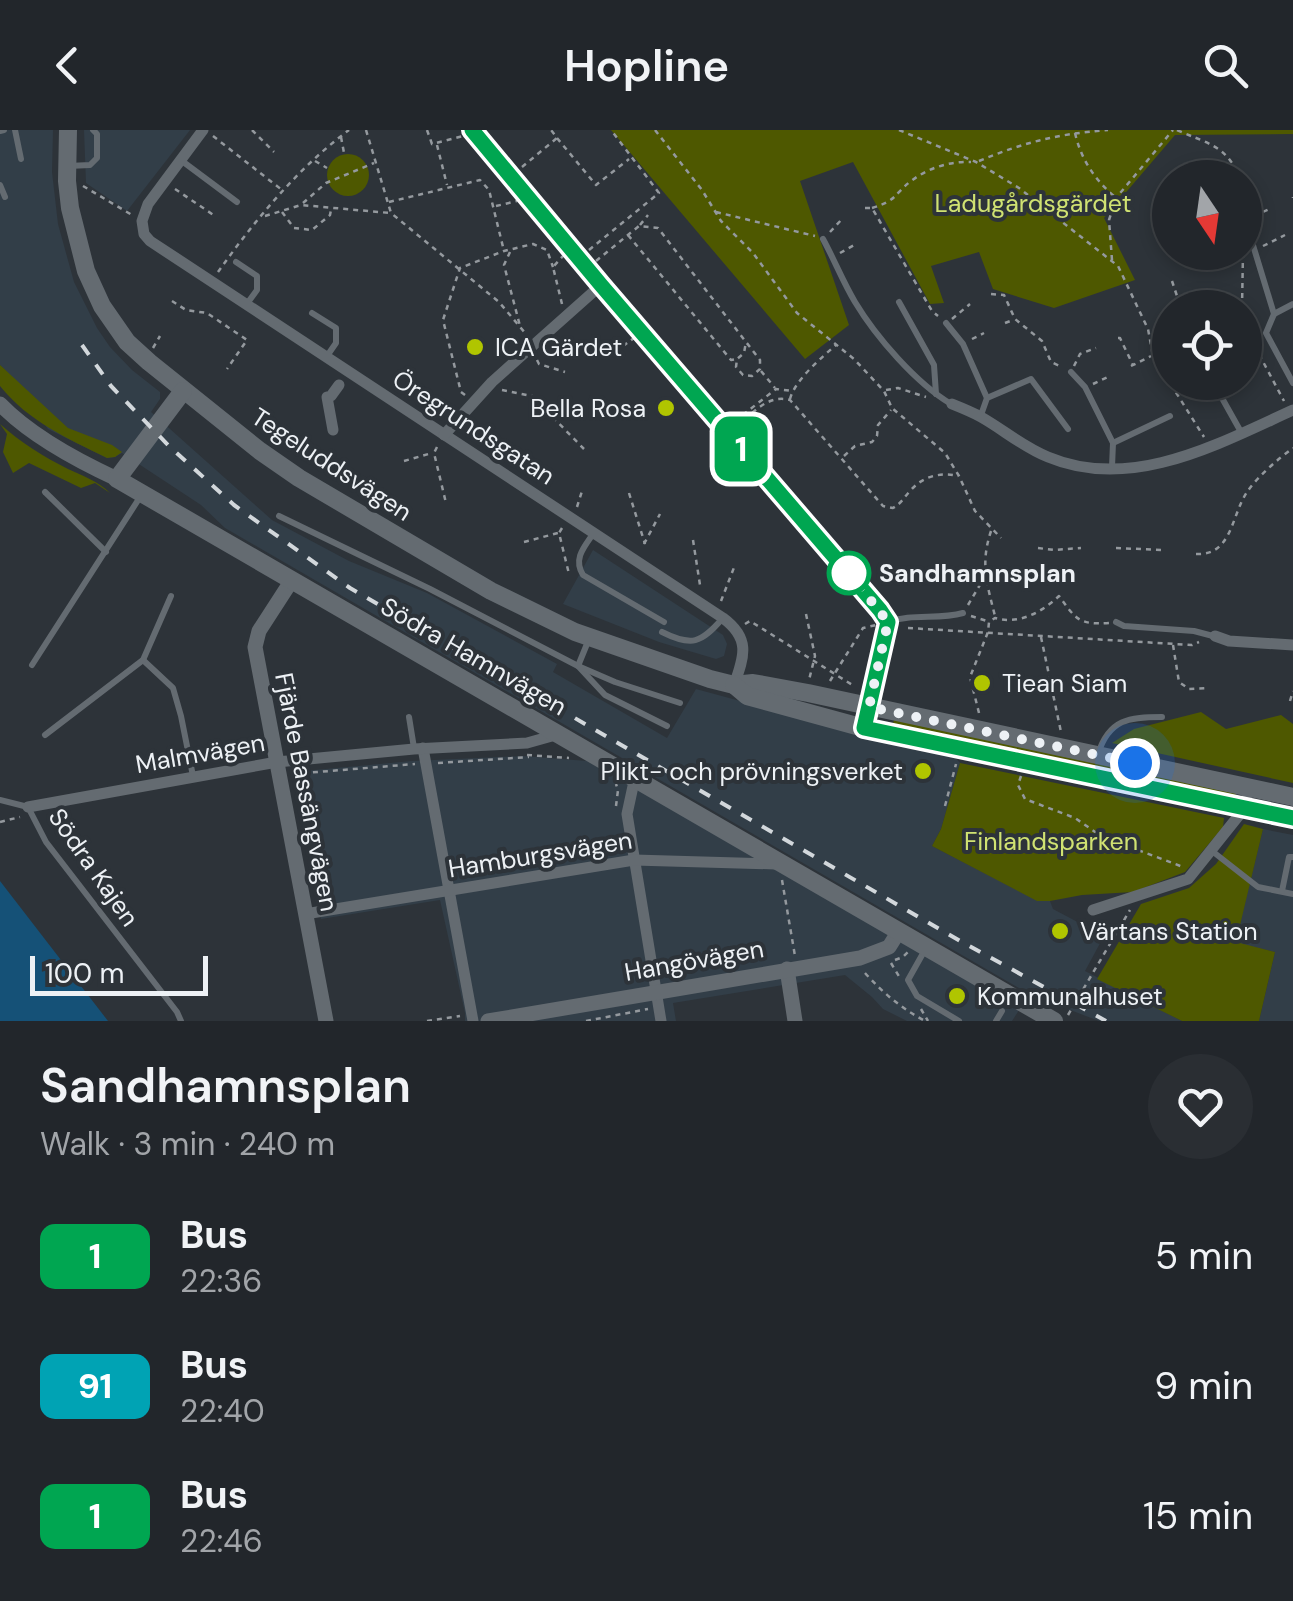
<!DOCTYPE html>
<html lang="en">
<head>
<meta charset="utf-8">
<style>
  body { margin:0; font-family:"DM Sans",sans-serif; background:#2a2e33; color:#f1f3f6; height:100vh; display:flex; flex-direction:column; font-size:38px; white-space:nowrap }
  * { box-sizing:border-box; margin:0 }
  p { font-size:32px; color:#a2a5a9 }
  .icon { flex:none; width:55px; height:55px; fill:none; stroke:currentColor; stroke-width:2; stroke-linecap:round; stroke-linejoin:round }
  .map { position:relative; height:891px; overflow:hidden }
  .panel { display:flex; flex-direction:column; background:#22262b; flex:1 }
  .panel>* { flex:none }
  .badge { padding:0 20px; border-radius:15px; font-size:35px; line-height:65px }
  .needle { width:65px; rotate:167deg }
  .tools { position:absolute; left:1152px; top:30px; display:grid; gap:20px }
  .tools a { display:grid; place-items:center; width:110px; height:110px; border-radius:50%; background:#22262b; box-shadow:0 5px 15px #0003,0 0 0 2px #3f4347; font-size:50px }
  .scale { position:absolute; left:30px; bottom:25px; width:178px; box-sizing:border-box; padding-left:10px; border:5px solid #edf1f5; border-top:0; font-size:28px; line-height:35px; white-space:nowrap; color:#edf1f5; -webkit-text-stroke:8px #2d3339; paint-order:stroke }
  .you { position:absolute; width:50px; height:50px; margin:-25px; border:8px solid #fff; border-radius:50%; background:#1a73e8; box-shadow:0 0 0 15px #1a73e833 }
  .map>.badge { position:absolute; translate:-50% -50%; box-shadow:0 0 0 5px #fff }
  .round { display:grid; place-items:center; flex:none; width:105px; height:105px; border-radius:52px; background:#2a2e33 }
  .summary { display:flex; align-items:center; justify-content:space-between; height:170px; padding:0 40px }
  h1 { font-size:48px; font-weight:600; line-height:75px }
  ul { padding:0; list-style:none }
  li { display:flex; align-items:center; gap:30px; height:130px; padding:0 40px }
  li div { flex:1 }
  li b { display:block; font-size:38px }
  li em { font-style:normal }
  li .badge { min-width:110px; font-weight:700; text-align:center }
  header { display:flex; justify-content:space-between; align-items:center; height:130px; padding:0 40px; background:#22262b; font-size:45px; font-weight:600 }
  .map>svg:first-child { display:block }
</style>
</head>
<body>
<header><svg class="icon" aria-label="back" viewBox="0 0 24 24"><path d="M15 5l-7 7 7 7"/></svg>Hopline<svg class="icon" aria-label="search" viewBox="0 0 24 24"><circle cx="10" cy="10" r="6"/><path d="M15 15l6 6"/></svg></header>
<div class="map">
<svg width="1293" height="891" viewBox="0 0 1293 891">
  <rect width="100%" height="100%" fill="#2d3339"/>
  <g fill="#323e48">
    <path d="M0,0h53l-1,42 6,52 16,58 23,46 13,19 22,23 28,22v7l-9,13 121,108 77,41 78,32 130,71 -4,8 114,66 29,-49 181,49 76,17 7,8 -19,66 -9,17 105,54 13,1 3,8 51,27 -19,35 97,50h-83l-68,-26 -806,-467 -24,-23 -79,-52 -7,4 -8,1 -59,-29 -38,-54 -10,-10z"/>
    <path d="M84,0h106l-63,81 -41,-28z"/>
    <path d="M593,420l130,85 4,9 -3,12 -8,3 -57,-17 -96,-38z"/>
    <path d="M523,626l64,5 434,246 -9,14h-105l-24,-12 -11,-12 -27,-22 -172,28 3,18h-211v-8l-25,-113 -119,19 -28,-147 119,-11z"/>
    <path d="M1263,699l30,6v186h-34l16,-69 -40,-9z"/>
  </g>
  <g fill="#4e5800">
    <path d="M611,0h682v4l-118,1 -71,83 31,62 -81,28 -61,-19 -14,-37 -48,14 13,37 -14,1 -77,-142 -53,19 49,144 -44,34z"/>
    <circle cx="348" cy="45" r="21"/>
    <path d="M0,235l68,63 44,17 10,7 -7,5 -8,1c-40,-20 -78,-36 -107,-72z"/>
    <path d="M0,294c20,18 44,33 68,45 15,7 30,12 42,24l-15,-10 -14,5 -52,-25 -16,10 -10,-21 4,-18z"/>
    <path d="M1201,582l25,17 55,-14 12,9v59l-181,-40 22,-14z"/>
    <path d="M894,590l342,73 -2,8 -342,-73z"/>
    <path d="M960,633l264,55 -1,9 -38,45 -52,20 -51,3 -32,6h-13l-105,-55 9,-17z"/>
    <path d="M1244,694l19,5 -27,113 39,10 -16,69h-77l-85,-42 44,-75 48,-16 27,-24z"/>
  </g>
  <path fill="#155177" d="M0,751l108,140h-108z"/>
  <g fill="none" stroke-linecap="round" stroke-linejoin="round">
    <g stroke="#94999e" stroke-width="2.5" stroke-dasharray="5 5" stroke-linecap="butt">
      <path d="M252,0l22,22"/>
      <path d="M366,0l25,83 108,89 27,32"/>
      <path d="M427,0l5,14 31,-8"/>
      <path d="M655,0l47,60 19,31 32,32 44,60 57,46 30,32 8,17 53,45 14,23 16,35 26,27"/>
      <path d="M899,0l77,32 43,26 99,78 30,63 5,27 51,81"/>
      <path d="M1177,0c28,13 51,15 62,48"/>
      <path d="M1075,3c6,26 19,46 40,64"/>
      <path d="M213,6l69,54"/>
      <path d="M341,7l3,16"/>
      <path d="M557,8l39,47 33,-26"/>
      <path d="M437,15l10,40"/>
      <path d="M315,31l12,7"/>
      <path d="M979,31c46,-19 78,-27 129,-31"/>
      <path d="M522,37l35,-29 -6,-8"/>
      <path d="M83,56l49,29"/>
      <path d="M175,59l40,27"/>
      <path d="M1245,63l8,22"/>
      <path d="M1293,68v-1"/>
      <path d="M389,72l91,-22 9,10 15,61"/>
      <path d="M303,73l23,-20 48,-20"/>
      <path d="M496,76l21,-5"/>
      <path d="M865,78h7l60,103 6,5"/>
      <path d="M872,78c26,-8 21,-13 39,-27 17,-13 39,-20 60,-19"/>
      <path d="M282,82l12,16 18,2 18,-15 1,-5"/>
      <path d="M716,82l99,24"/>
      <path d="M265,86l36,-11 89,8"/>
      <path d="M640,95l8,-10"/>
      <path d="M1251,95l2,-9 19,-8"/>
      <path d="M830,102l13,-14"/>
      <path d="M628,105l103,125 5,-1"/>
      <path d="M1263,116l22,-11"/>
      <path d="M589,120l70,-57 -48,-63"/>
      <path d="M510,122l-6,13 16,61"/>
      <path d="M840,123l16,-9"/>
      <path d="M1112,130l-3,-40 7,-22 57,-68"/>
      <path d="M596,131l43,-35 19,2 88,114 14,18v9l-8,7 -9,-1 -7,-8 1,-8 7,-6 2,-11"/>
      <path d="M218,142c37,-52 80,-104 131,-142"/>
      <path d="M1172,151l9,27"/>
      <path d="M991,164l13,1 11,24 27,22 9,21 11,5"/>
      <path d="M172,171l14,9 21,3 40,27 -20,29"/>
      <path d="M562,174l-9,-37 10,-11"/>
      <path d="M1242,178l1,-56"/>
      <path d="M952,189l18,-15"/>
      <path d="M1005,193l8,-3"/>
      <path d="M1245,198l39,73"/>
      <path d="M1118,208h2l13,27"/>
      <path d="M972,209l12,-6"/>
      <path d="M153,218l7,-12"/>
      <path d="M615,222l19,-14"/>
      <path d="M537,230l2,4 26,8"/>
      <path d="M1074,236l6,-12 16,-6"/>
      <path d="M1131,236l20,-10"/>
      <path d="M761,241l14,17"/>
      <path d="M1093,254l17,-8"/>
      <path d="M1173,258l11,-6"/>
      <path d="M502,260l30,6 52,53"/>
      <path d="M886,260l12,-2 28,9"/>
      <path d="M465,265l-4,-3 -18,-72 17,-52 44,-17 29,-7 14,6 6,17"/>
      <path d="M790,269c5,-19 31,-41 46,-54"/>
      <path d="M735,291l41,-32 16,2"/>
      <path d="M737,296c16,-13 31,-32 53,-26l93,106 10,2c9,-5 11,-11 18,-18 12,-14 30,-18 47,-14"/>
      <path d="M437,317l-3,6 12,50"/>
      <path d="M844,326l11,-10 17,-4 5,-6 1,-11 13,-15"/>
      <path d="M404,331l28,-8"/>
      <path d="M629,363l16,51"/>
      <path d="M577,377l6,-19"/>
      <path d="M562,398l-3,5 10,41"/>
      <path d="M991,401c-11,33 -4,53 4,85"/>
      <path d="M693,410l7,45 -1,2"/>
      <path d="M524,412l34,-9"/>
      <path d="M644,414l16,-30"/>
      <path d="M1038,418l16,2 27,-2"/>
      <path d="M1116,418l46,2"/>
      <path d="M1196,424c36,2 35,-38 51,-62 11,-16 31,-33 46,-44"/>
      <path d="M721,471l14,-36"/>
      <path d="M968,475l16,-27"/>
      <path d="M806,484l9,42 -6,24"/>
      <path d="M971,486l16,5"/>
      <path d="M745,494l5,-3 104,65"/>
      <path d="M908,498l284,17 7,-3"/>
      <path d="M1041,507l20,95"/>
      <path d="M1173,515l6,37 10,7 20,-1"/>
      <path d="M830,551l33,-53 13,-3"/>
      <path d="M1290,571l3,-10"/>
      <path d="M979,583l-9,-36 18,-45 1,-10 6,-4c24,7 47,-6 64,-22 17,23 19,29 50,27"/>
      <path d="M527,625l42,3"/>
      <path d="M438,633l91,-6"/>
      <path d="M293,644l122,-10"/>
      <path d="M1021,646l-3,9 7,14 50,19 26,18 82,31"/>
      <path d="M616,676l2,-16 -2,-6"/>
      <path d="M945,676l11,-42"/>
      <path d="M0,692l20,-5"/>
      <path d="M782,750l13,76"/>
      <path d="M895,830l8,-3 6,-6"/>
      <path d="M891,833l9,15"/>
      <path d="M865,843c18,20 36,35 60,48"/>
      <path d="M921,879l7,12"/>
      <path d="M1068,885l62,-105"/>
      <path d="M427,891l33,-5"/>
      <path d="M586,891l62,-12"/>
    </g>
    <g stroke="#646b71" stroke-width="6">
      <path d="M15,0l6,29"/>
      <path d="M0,1l4,-1"/>
      <path d="M182,31l55,41"/>
      <path d="M68,36l22,-1 7,-7v-24l-4,-4"/>
      <path d="M0,55l5,12"/>
      <path d="M1249,102l25,82 -8,19 27,50"/>
      <path d="M823,109c11,20 20,43 32,63 21,35 61,81 96,102"/>
      <path d="M236,132l21,14v14l-11,15"/>
      <path d="M899,172l35,63 2,29"/>
      <path d="M312,183l24,15v15l-9,13"/>
      <path d="M1274,184l19,-10"/>
      <path d="M946,193l17,21 24,54"/>
      <path d="M1071,242l14,15 28,56 -1,24"/>
      <path d="M1213,252l28,50"/>
      <path d="M981,285l6,-17 44,-19 37,50"/>
      <path d="M1113,313l57,-27"/>
      <path d="M45,362l61,60"/>
      <path d="M279,386l151,73 148,77 27,29 62,31"/>
      <path d="M593,404c-9,13 -20,25 -10,41l81,47"/>
      <path d="M888,492c24,-9 50,-2 75,-9"/>
      <path d="M1116,492l8,4 70,5 19,5"/>
      <path d="M662,502c30,15 39,11 60,-13"/>
      <path d="M589,509l-11,27 37,16 65,21"/>
      <path d="M143,530l30,28 8,28 12,60"/>
      <path d="M32,535l110,-171"/>
      <path d="M409,587l5,31"/>
      <path d="M45,605l98,-75 28,-64"/>
      <path d="M1098,624c11,-35 31,-37 64,-37"/>
      <path d="M0,670l28,7 18,35 131,170 4,9"/>
      <path d="M1212,721l46,36 35,7"/>
      <path d="M1282,761l7,-34h4"/>
      <path d="M926,818l-18,32 9,16 42,25"/>
      <path d="M996,891l6,-10"/>
    </g>
    <g stroke="#646b71" stroke-width="11">
      <path d="M203,0l-55,74 -6,17 2,13 6,7 573,377c27,20 22,37 11,67"/>
      <path d="M472,0l129,155 280,325 7,12 -24,106"/>
      <path d="M952,274c10,4 20,8 29,13 23,13 42,30 67,40 83,35 170,-13 245,-47"/>
      <path d="M333,300l-6,-33 4,-1 8,-11"/>
      <path d="M444,305l48,-53 109,-97"/>
      <path d="M1215,506l14,5 64,4"/>
      <path d="M423,618l50,273"/>
      <path d="M635,647l-8,37 34,207"/>
      <path d="M28,677l249,-45 137,-13 113,-6 32,-9"/>
      <path d="M1093,780l95,-31 56,-70 5,-21"/>
      <path d="M305,784l329,-54 142,4"/>
    </g>
    <g stroke="#646b71" stroke-width="15">
      <path d="M0,274c29,30 78,57 117,75"/>
      <path d="M292,450l-33,51 -4,16 71,374"/>
      <path d="M787,839l8,52"/>
      <path d="M488,891l372,-63 29,-11 10,-16"/>
    </g>
    <g stroke="#646b71" stroke-width="18">
      <path d="M68,0l-1,51 3,27 16,63 16,35 25,36 22,20 111,89 39,27 192,113 84,41 135,47 24,6 19,-2 55,10 485,104"/>
      <path d="M183,261l-66,88 937,542"/>
      <path d="M734,555l13,11 117,32 429,90"/>
    </g>
    <path stroke="#d2d7db" stroke-width="4" stroke-dasharray="12 12" stroke-linecap="butt" d="M82,215l29,41 58,60 65,59 116,83 612,354 144,79"/>
  </g>
  <g fill="none" stroke-linecap="round" stroke-linejoin="round">
    <defs>
      <path id="line" d="M472,0l129,155 279,325 8,12 -24,106 429,90"/>
    </defs>
    <use href="#line" stroke="#fff" stroke-width="22"/>
    <use href="#line" stroke="#00a651" stroke-width="15"/>
    <path stroke="#edf1f5" stroke-width="10" stroke-dasharray="0 18" d="M849,443l39,49 -19,85 266,56"/>
  </g>
  <g fill="#b0c500" stroke="#2d3339" stroke-width="4">
    <circle cx="475" cy="217" r="10"/>
    <circle cx="666" cy="278" r="10"/>
    <circle cx="982" cy="553" r="10"/>
    <circle cx="923" cy="641" r="10"/>
    <circle cx="1060" cy="801" r="10"/>
    <circle cx="957" cy="866" r="10"/>
  </g>
  <circle fill="#fff" stroke="#00a651" stroke-width="5" cx="849" cy="443" r="20"/>
  <g text-anchor="middle" stroke-width="8" stroke-linejoin="round" paint-order="stroke">
    <g font-size="25" fill="#d0e272" stroke="#2d3339">
      <text x="1033" y="82">Ladugårdsgärdet</text>
      <text x="1051" y="720">Finlandsparken</text>
    </g>
    <g font-size="25" fill="#edf1f5" stroke="#2d3339" text-anchor="start">
      <text x="495" y="226">ICA Gärdet</text>
      <text x="646" y="287" text-anchor="end">Bella Rosa</text>
      <text x="1002" y="562">Tiean Siam</text>
      <text x="903" y="650" text-anchor="end">Plikt- och prövningsverket</text>
      <text x="1080" y="810">Värtans Station</text>
      <text x="977" y="875">Kommunalhuset</text>
    </g>
    <g font-size="25" fill="#edf1f5" stroke="#2d3339">
      <text transform="translate(474 297) rotate(33)" y="9">Öregrundsgatan</text>
      <text transform="translate(332 334) rotate(33)" y="9">Tegeluddsvägen</text>
      <text transform="translate(474 526) rotate(30)" y="9">Södra Hamnvägen</text>
      <text transform="translate(200 623) rotate(-10)" y="9">Malmvägen</text>
      <text transform="translate(307 662) rotate(79)" y="9">Fjärde Bassängvägen</text>
      <text transform="translate(540 724) rotate(-9)" y="9">Hamburgsvägen</text>
      <text transform="translate(94 737) rotate(55)" y="9">Södra Kajen</text>
      <text transform="translate(694 830) rotate(-10)" y="9">Hangövägen</text>
    </g>
    <g font-size="25" font-weight="bold" fill="#edf1f5" stroke="#2d3339" text-anchor="start">
      <text x="879" y="452">Sandhamnsplan</text>
    </g>
  </g>
</svg>
<div class="tools">
<a><svg class="needle" viewBox="-14 -14 28 28"><path d="M0-13l5 13h-10z" fill="#e53935"/><path d="M0 13l5-13h-10z" fill="#a2a5a9"/></svg></a>
<a><svg class="icon" aria-label="locate" viewBox="0 0 24 24"><circle cx="12" cy="12" r="6"/><path d="M12 2v4M12 18v4M2 12h4M18 12h4"/></svg></a>
</div>
<div class="scale">100 m</div>
<div class="you" style="left:1135px;top:633px"></div>
<b class="badge" style="left:741px;top:319px;background:#00a651;color:#fff">1</b>
</div>
<section class="panel">
<div class="summary"><div><h1>Sandhamnsplan</h1><p>Walk · 3 min · 240 m</p></div><a class="round"><svg class="icon" aria-label="heart" viewBox="0 0 24 24"><path d="M12 20l-8-8c-3-5 5-10 8-4 3-6 11-1 8 4z"/></svg></a></div>
<ul>
<li><span class="badge" style="background:#00a651;color:#fff">1</span><div><b>Bus</b><p>22:36</p></div><em>5 min</em></li>
<li><span class="badge" style="background:#00a3b4;color:#fff">91</span><div><b>Bus</b><p>22:40</p></div><em>9 min</em></li>
<li><span class="badge" style="background:#00a651;color:#fff">1</span><div><b>Bus</b><p>22:46</p></div><em>15 min</em></li>
</ul>
</section>
</body>
</html>
